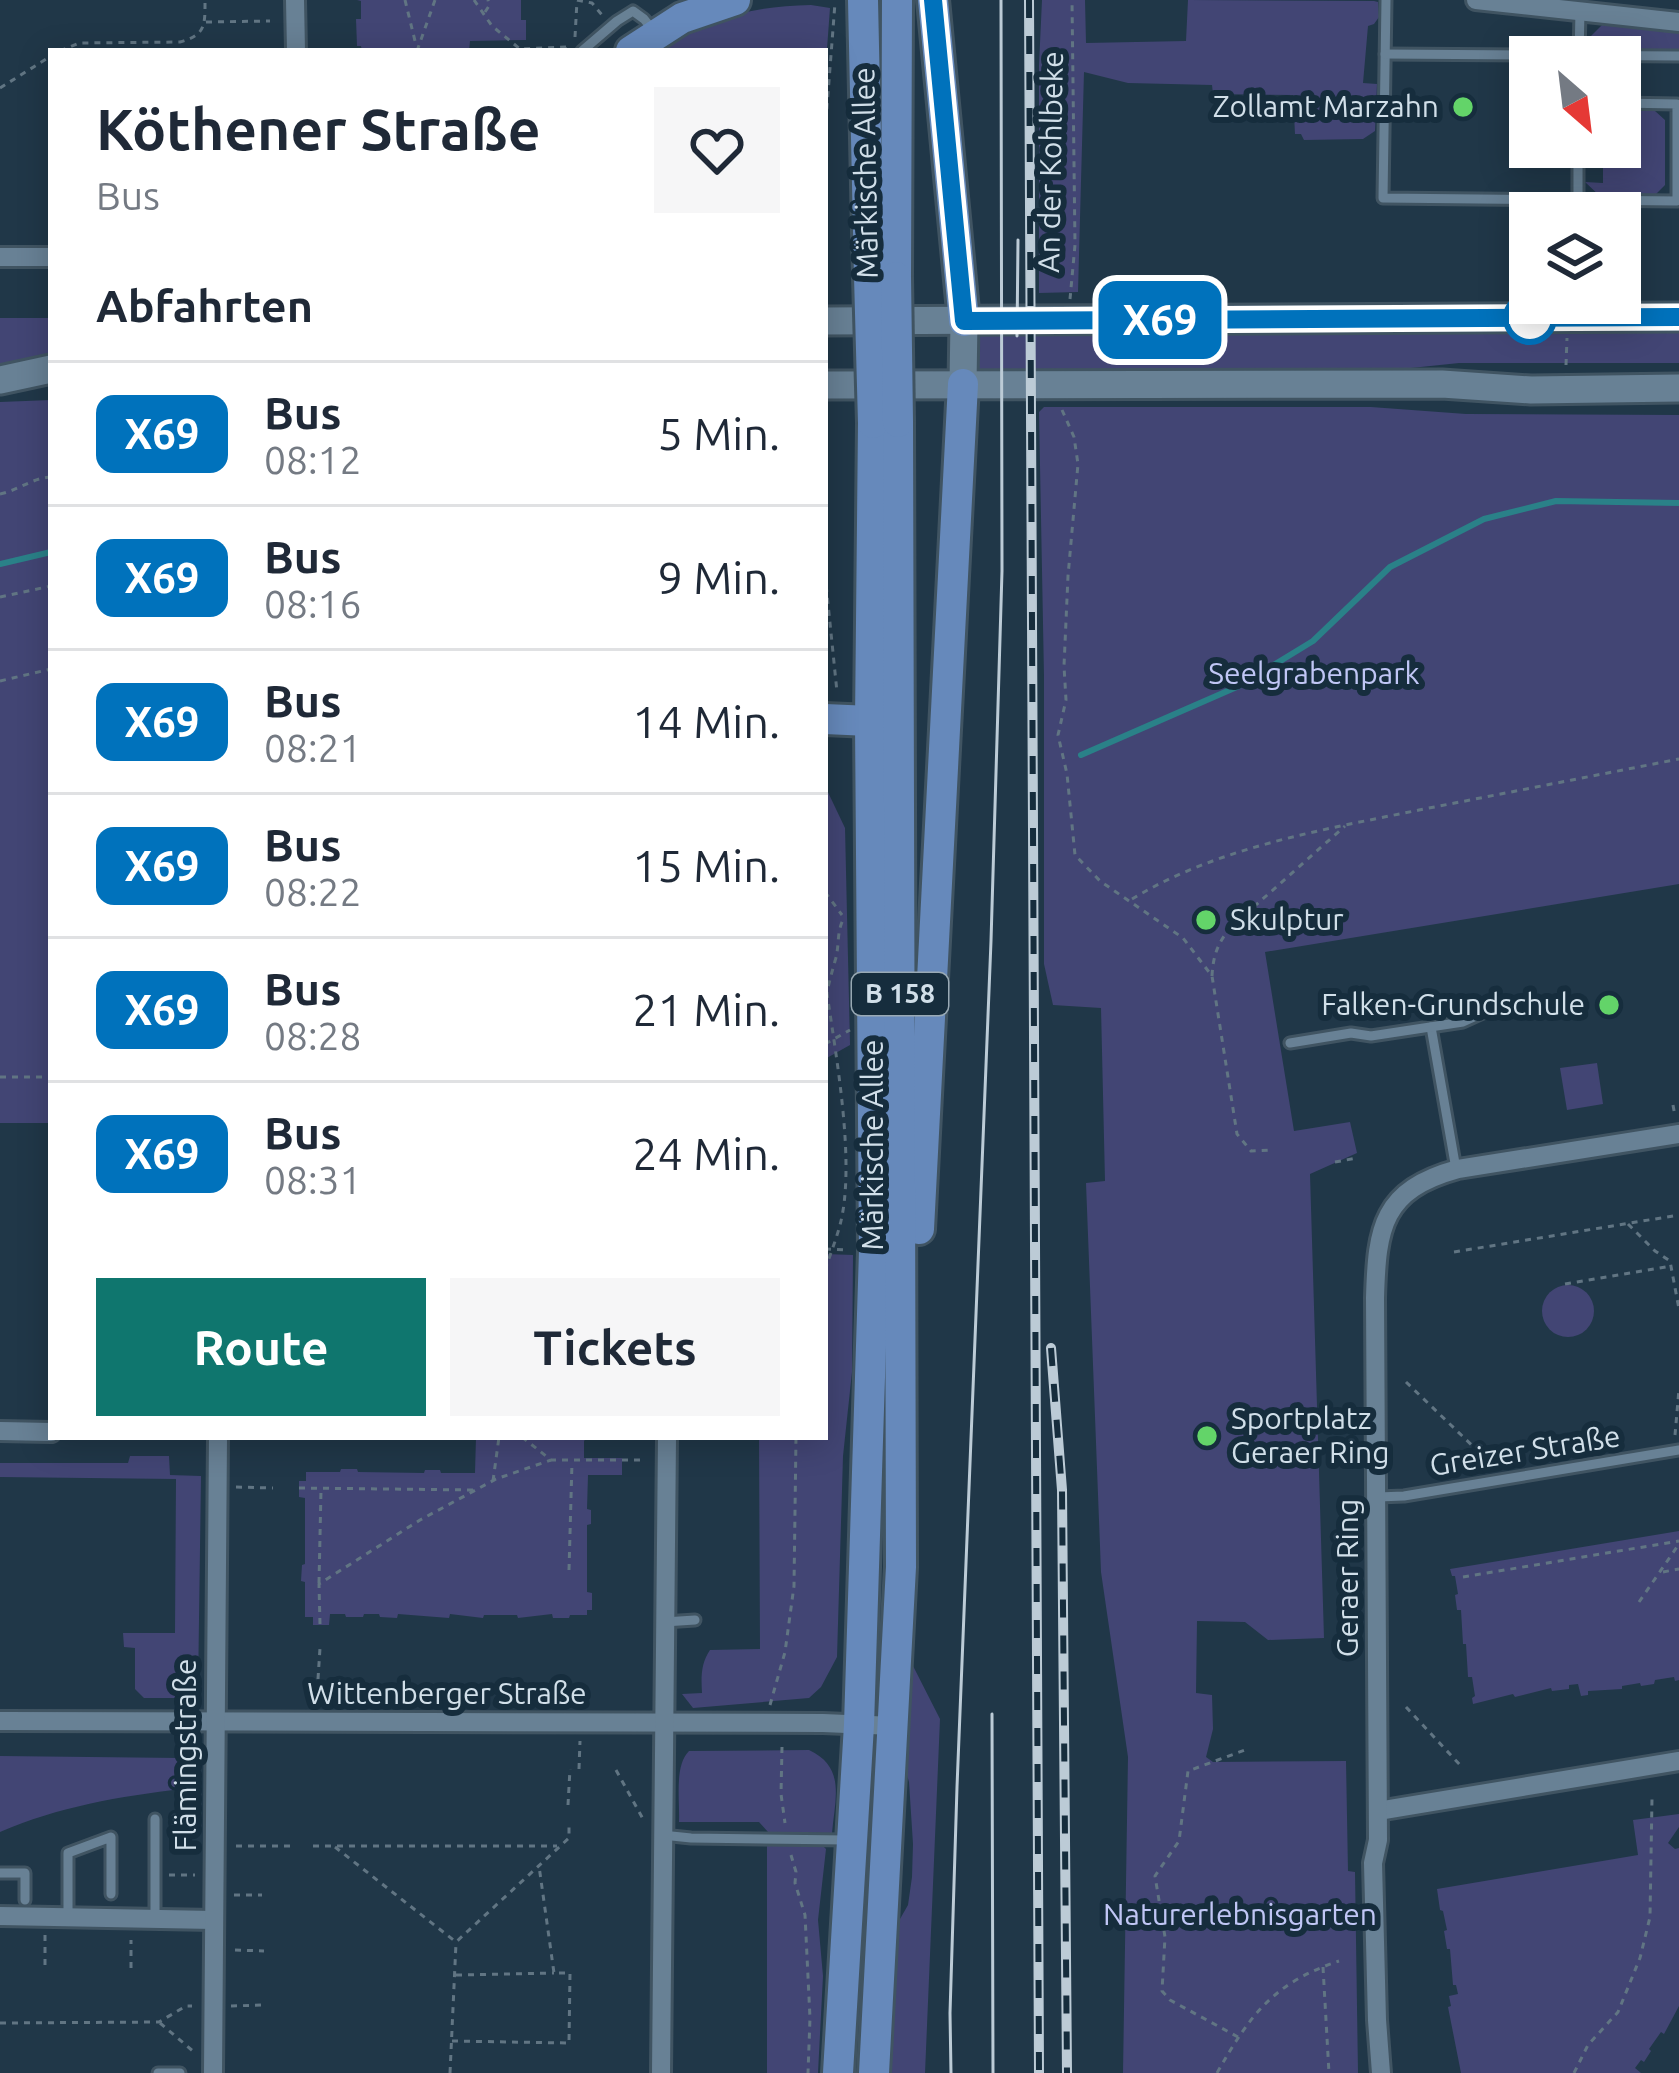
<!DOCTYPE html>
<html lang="de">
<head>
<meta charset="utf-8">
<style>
  body { margin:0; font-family:Ubuntu,sans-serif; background:#f6f6f7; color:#1f2937; height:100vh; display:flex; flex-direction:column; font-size:45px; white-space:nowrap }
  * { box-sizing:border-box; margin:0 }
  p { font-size:39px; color:#747a83 }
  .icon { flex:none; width:66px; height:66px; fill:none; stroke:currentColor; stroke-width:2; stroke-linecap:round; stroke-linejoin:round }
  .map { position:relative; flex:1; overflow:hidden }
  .side { position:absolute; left:48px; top:48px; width:780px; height:1392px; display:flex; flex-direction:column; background:#fff; border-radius:0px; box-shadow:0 6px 30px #0003 }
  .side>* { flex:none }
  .badge { padding:0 24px; border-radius:18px; font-size:42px; line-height:78px }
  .needle { width:78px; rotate:152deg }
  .buttons { position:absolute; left:1509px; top:36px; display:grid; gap:24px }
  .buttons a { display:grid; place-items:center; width:132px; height:132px; border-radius:0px; background:#fff; box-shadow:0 6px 30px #0003; font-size:60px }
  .map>.badge { position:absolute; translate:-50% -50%; box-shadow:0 0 0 6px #fff }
  h2 { padding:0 48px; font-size:45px; line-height:108px }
  .round { display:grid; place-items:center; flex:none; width:126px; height:126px; border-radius:0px; background:#f6f6f7 }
  .headline { display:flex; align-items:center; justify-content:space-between; height:204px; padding:0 48px }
  h1 { font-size:57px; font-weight:700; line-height:90px }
  .primary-button { display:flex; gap:24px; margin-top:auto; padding:24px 48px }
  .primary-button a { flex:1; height:138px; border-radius:0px; background:#0f766e; color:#fff; font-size:48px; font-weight:700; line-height:138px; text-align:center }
  .primary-button a+a { background:#f6f6f7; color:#1f2937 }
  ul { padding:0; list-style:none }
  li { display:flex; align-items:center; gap:36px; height:144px; padding:0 48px; border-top:3px solid #e0e1e3 }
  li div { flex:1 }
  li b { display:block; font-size:45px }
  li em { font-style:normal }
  li .badge { min-width:132px; font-weight:700; text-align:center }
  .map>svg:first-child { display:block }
</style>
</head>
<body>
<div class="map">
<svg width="1679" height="2073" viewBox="0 0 1679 2073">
  <rect width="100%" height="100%" fill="#203748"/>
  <g fill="#424574">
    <path d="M357,0h164v20h5v20l-56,1 -1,10h-107l-1,-5h-4l-1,-27h5v-18z"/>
    <path d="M1042,0h43l1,43 100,-2 2,-41 186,1 4,1 1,15 -5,7 -6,2 -5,57 14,1 -2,47 -12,8 -59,1 -3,-6h-6l-2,-39 -80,-1 -1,-9 -84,-2 -44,-11 -6,220 -39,1v-228z"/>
    <path d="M811,5l19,3 -5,68v-25h-166c49,-33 94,-45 152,-46z"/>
    <path d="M1610,23l69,8v21l-82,-1 -6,-9v-6l12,-12z"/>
    <path d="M1620,111h35l10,9v65l-9,9 -55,3 -16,-15 18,1v-36h17z"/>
    <path d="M0,318h51v41l-51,7z"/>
    <path d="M1567,331h112v32h-220l-86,9 -391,2c-7,-9 -11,-28 -4,-38z"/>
    <path d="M51,400v723h-51v-721z"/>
    <path d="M1044,407h327l95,7 213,1v469l-414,68 29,179 56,-9 7,31 -47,21 14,464 -56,2 -23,-18 -48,-1 -1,72 16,2 1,34 -7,28 7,5 133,-1 2,110 7,1 3,201h-235l5,-316 -27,-185 -15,-389 19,-2 -4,-173 -48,-3 -9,-41v-288l-5,-264z"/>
    <path d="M825,786l20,42 5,217 -25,14z"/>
    <path d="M1597,1063l6,41 -36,6 -7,-42z"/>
    <path d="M825,1254l28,1 -1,117 -9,84 -6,201 -16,30 -12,11 -116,10 -11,-14 20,-1c-1,-16 -1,-30 8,-43l50,-1 -1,-212h66z"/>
    <circle cx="1568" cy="1311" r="26"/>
    <path d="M476,1437h111l-3,4v17h38v17h-34l-1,34 4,1v14l-4,1v67l5,1v17h-5v5h-17l-1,3h-16l-1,-4 -34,4 -1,-3h-33l-1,3 -33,-4 -1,4 -51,-4 -1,4 -17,-1 -1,-3h-15l-1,3h-17l-1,-3h-15l-1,11h-16v-8h-8v-35l-4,-1 1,-16 3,-1v-66l-6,-1v-16h7v-9h34l1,-3h16l1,3 66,1 1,-3h15l1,3h34z"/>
    <path d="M130,1456h39l1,19 31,1 -3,215 -7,7h-47l-9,-9v-41l-11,-1 -1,-14h52l1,-154 -176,-2v-14h128z"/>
    <path d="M1679,1531v149l-4,1 -1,-4 -19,3 -1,4 -13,2 -1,-3 -18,3v3l-34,2v4l-7,1 -3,-12 -9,1v4l-17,2 -1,-3 -36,9 -2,-3 -40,10 -1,-6 3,-2 -3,-19h-4l-2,-33h-3l-2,-34h-4l-2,-15 3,-1 -3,-18h-3l-2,-7z"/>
    <path d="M911,1662l29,57 -15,354h-41l8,-124 8,-30 8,-14 4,-28 1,-33 -4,-62 -2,-7 -4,-3z"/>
    <path d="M809,1750c37,17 26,49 23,83l-64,-1 -9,-10h-80c1,-22 -5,-56 10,-71z"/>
    <path d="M0,1756l180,2 18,12v34l-13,-1 -2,-14c-63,7 -125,18 -183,43z"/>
    <path d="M1679,1814v13l-11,16 7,6 4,-1v158l-15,28 -3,-2 -12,17 2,2 -7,11 -3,-2 -6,8 6,5h-180l-13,-66 3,-1 -2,-10 9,-2 -2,-9h-3l-3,-36h-3l-3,-18 3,-1 -4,-19 -3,-1 -3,-21 201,-34 -5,-35z"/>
    <path d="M767,1843h53l6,6 -8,71 5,56 -5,97h-51z"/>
  </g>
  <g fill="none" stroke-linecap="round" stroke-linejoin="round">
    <g stroke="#2a8188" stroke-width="6">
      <path d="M0,564l51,-12"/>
      <path d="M1081,755l158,-69 74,-45 77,-74 94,-48 72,-18 123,2"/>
    </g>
    <defs>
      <g id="lane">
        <path d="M1386,0l-3,198 195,2v-53"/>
        <path d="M582,51l35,-30 16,-10 11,8 8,10"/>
        <path d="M1385,54l294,2"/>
        <path d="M1579,57l1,-46"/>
        <path d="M1578,200l99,1v-97l-57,-1"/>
        <path d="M1431,1027l25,142"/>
        <path d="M1290,1043l61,-10 20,3 92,-14 22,-10 33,-5"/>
        <path d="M1378,1497l26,-1 275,-46"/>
        <path d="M664,1622l31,-2"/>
        <path d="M155,1819v100"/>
        <path d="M662,1835l29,3 156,2"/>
        <path d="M0,1873h25v27"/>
        <path d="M68,1917v-64l43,-16v57"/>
        <path d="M158,2073h22"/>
      </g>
      <g id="street">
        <path d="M295,0l1,51"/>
        <path d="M1476,0l203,22"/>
        <path d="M0,257h51"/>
        <path d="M0,1431l51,1"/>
        <path d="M0,1721l823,2 71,3"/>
        <path d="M1378,1811l301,-50"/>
        <path d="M0,1916l214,4"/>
        <path d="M213,2073l5,-636"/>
        <path d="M661,2073l6,-636"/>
        <path d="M1381,2073l-4,-53 -4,-157 5,-23 -3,-542c2,-71 7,-108 83,-129l221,-35"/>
      </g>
      <g id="secondary">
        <path d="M825,321l854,-4"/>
        <path d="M0,380l51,-11"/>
        <path d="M963,384l1,-63"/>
        <path d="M825,385l617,-1 89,6 148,-2"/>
      </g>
      <g id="primary">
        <path d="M863,0l6,276"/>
        <path d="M933,0l31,321"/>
        <path d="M631,51l51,-33 53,-18"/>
        <path d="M896,277l1,-277"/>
        <path d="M825,719l45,2"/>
        <path d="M919,1229l44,-845"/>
        <path d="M838,2073l21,-348 15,-474 -4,-530 3,-298"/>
        <path d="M874,2073l27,-506 -3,-1145"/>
      </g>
    </defs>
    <use href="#lane" stroke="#405462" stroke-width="15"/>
    <use href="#street" stroke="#405462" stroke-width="24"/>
    <use href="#secondary" stroke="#405462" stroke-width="33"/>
    <use href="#primary" stroke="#405462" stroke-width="36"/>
    <g stroke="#617583" stroke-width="3" stroke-dasharray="6 6" stroke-linecap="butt">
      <path d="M405,0l11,45"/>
      <path d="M474,0l18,26 28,23 46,-2 3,-3"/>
      <path d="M577,0l15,3 10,12"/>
      <path d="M485,12l4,-6 -1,-6"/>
      <path d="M206,22l64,-1"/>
      <path d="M575,37l2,-36"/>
      <path d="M60,51l19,-8 101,-1c26,-7 25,-17 25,-42"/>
      <path d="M417,51l18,-51"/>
      <path d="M0,88l51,-32"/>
      <path d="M825,133l10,-130"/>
      <path d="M1070,299l5,-54 -3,-245"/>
      <path d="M1566,365l1,-27"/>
      <path d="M1062,410l12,27 4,27 -10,112 -4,90 2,34 -8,35 9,39 8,81 25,26 83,57 29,38 25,158 14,17 20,-1"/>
      <path d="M0,494c19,-4 32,-16 51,-17"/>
      <path d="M825,574l12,118"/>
      <path d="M0,597l51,-11"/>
      <path d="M0,681l51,-12"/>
      <path d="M825,892l17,23"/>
      <path d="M1132,899c86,-52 190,-69 287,-89 87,-17 173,-34 260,-51"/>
      <path d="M1212,976c1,-19 5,-32 18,-48l115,-102"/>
      <path d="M825,1044l25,-14"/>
      <path d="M0,1077h51"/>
      <path d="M1673,1105l2,11"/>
      <path d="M1335,1162l22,-4"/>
      <path d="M1628,1224l27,27 15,10 9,48"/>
      <path d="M825,1249l24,1"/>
      <path d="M1454,1252l225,-37"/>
      <path d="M825,1270c5,-15 11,-30 15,-45 16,-61 -4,-168 -13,-232 2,-11 5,-21 8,-32 5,-16 1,-29 9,-43"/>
      <path d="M1565,1284l106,-18"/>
      <path d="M1406,1382l74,71"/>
      <path d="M1598,1433l2,16"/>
      <path d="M1675,1435l4,-46"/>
      <path d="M522,1437l29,23h94"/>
      <path d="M493,1481l6,-44"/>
      <path d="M236,1487l37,1"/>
      <path d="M299,1488l176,2"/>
      <path d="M569,1570l3,-108"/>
      <path d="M1663,1572l16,-3"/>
      <path d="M1463,1577l216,-36"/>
      <path d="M319,1583l2,-93"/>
      <path d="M1639,1602l40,-58"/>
      <path d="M320,1624l-1,-40 101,-64 76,-41 55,-19"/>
      <path d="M318,1679l2,-31"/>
      <path d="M770,1705l15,-53 9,-66 2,-149"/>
      <path d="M1406,1707l55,59"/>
      <path d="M782,1747l-1,47 4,29"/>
      <path d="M189,1754v-14"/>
      <path d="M579,1769l1,-28"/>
      <path d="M616,1770l27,49"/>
      <path d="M568,1805l2,-36"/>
      <path d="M170,1842l26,1"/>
      <path d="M236,1846h58"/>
      <path d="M313,1846h244"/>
      <path d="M335,1847l121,95 113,-104v-12"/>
      <path d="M791,1855l5,17 -1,11 10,32 5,103 -2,55"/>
      <path d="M169,1875h26"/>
      <path d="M234,1895h28"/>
      <path d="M45,1935v34"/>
      <path d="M235,1950l29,1"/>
      <path d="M1323,1967l6,106"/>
      <path d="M131,1968v-28"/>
      <path d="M456,1975l98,-2"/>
      <path d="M231,2006l32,-1"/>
      <path d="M0,2023l159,-1 27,-16h6"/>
      <path d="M160,2023l34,29"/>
      <path d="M1238,2037l-68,-37 -8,-9 3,-54 -10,-61 24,-35 9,-70 57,-21"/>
      <path d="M452,2041l117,2 1,-70h-16l-15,-107"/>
      <path d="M450,2073l6,-130"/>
      <path d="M1217,2073c33,-58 56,-90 122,-112"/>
      <path d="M1574,2073l14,-28 30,-33 22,-54 10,-41 2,-119"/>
    </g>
    <use href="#lane" stroke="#688195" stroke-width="9"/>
    <use href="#street" stroke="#688195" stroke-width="18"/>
    <use href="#secondary" stroke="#688195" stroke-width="27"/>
    <use href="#primary" stroke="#6689bb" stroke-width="30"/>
    <g stroke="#bccbd6" stroke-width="3">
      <path d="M1017,336l1,-96"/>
      <path d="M992,1714l1,359"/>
      <path d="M951,2073l-1,-60 7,-226 34,-846 11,-370 -1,-571"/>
    </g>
    <defs>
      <g id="rail">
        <path d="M1029,0l10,2073"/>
        <path d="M1051,1348l11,142 5,583"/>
      </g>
    </defs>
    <use href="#rail" stroke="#bccbd6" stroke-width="10"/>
    <use href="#rail" stroke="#162d3d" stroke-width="6" stroke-dasharray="18" stroke-linecap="butt"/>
    <defs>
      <g id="primary-bridge">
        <path d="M869,276l4,147"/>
        <path d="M896,277l2,145"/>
      </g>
    </defs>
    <use href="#primary-bridge" stroke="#405462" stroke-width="36" stroke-linecap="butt"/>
    <use href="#primary-bridge" stroke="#6689bb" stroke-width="30"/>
  </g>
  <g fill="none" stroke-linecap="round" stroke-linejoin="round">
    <defs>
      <path id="line" d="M933,0l31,321 715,-4"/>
    </defs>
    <use href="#line" stroke="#fff" stroke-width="27"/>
    <use href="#line" stroke="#0072bc" stroke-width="18"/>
  </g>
  <g fill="#63d469" stroke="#162d3d" stroke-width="4.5">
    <circle cx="1463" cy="107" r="12"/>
    <circle cx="1206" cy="920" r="12"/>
    <circle cx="1609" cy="1005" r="12"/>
    <circle cx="1207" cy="1436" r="12"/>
  </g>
  <circle fill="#fff" stroke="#0072bc" stroke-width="6" cx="1530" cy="318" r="24"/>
  <g text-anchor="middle" stroke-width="12" stroke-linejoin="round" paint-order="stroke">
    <rect fill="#162d3d" stroke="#99aab5" stroke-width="3" x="852" y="973" width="96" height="42" rx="9"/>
    <g font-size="27" font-weight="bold" fill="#d1dfe9">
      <text x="900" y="1003">B 158</text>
    </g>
    <g font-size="30" fill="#d1dfe9" stroke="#162d3d" text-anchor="end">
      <text x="1439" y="117">Zollamt Marzahn</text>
      <text x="1230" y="930" text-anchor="start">Skulptur</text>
      <text x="1585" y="1015">Falken-Grundschule</text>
      <text x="1231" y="1429" text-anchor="start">Sportplatz<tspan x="1231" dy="34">Geraer Ring</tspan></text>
    </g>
    <g font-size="30" fill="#d1dfe9" stroke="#162d3d">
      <text transform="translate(1051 162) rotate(-89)" y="10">An der Kohlbeke</text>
      <text transform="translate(866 173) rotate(-91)" y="10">Märkische Allee</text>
      <text transform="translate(873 1145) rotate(-90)" y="10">Märkische Allee</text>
      <text transform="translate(1525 1451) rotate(-9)" y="10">Greizer Straße</text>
      <text transform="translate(1348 1578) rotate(-90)" y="10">Geraer Ring</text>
      <text x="447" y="1704">Wittenberger Straße</text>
      <text transform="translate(186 1755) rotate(-90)" y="10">Flämingstraße</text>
    </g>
    <g font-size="30" fill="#c0c6f5" stroke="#162d3d">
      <text x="1314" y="684">Seelgrabenpark</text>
      <text x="1240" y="1925">Naturerlebnisgarten</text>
    </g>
  </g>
</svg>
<div class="buttons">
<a><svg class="needle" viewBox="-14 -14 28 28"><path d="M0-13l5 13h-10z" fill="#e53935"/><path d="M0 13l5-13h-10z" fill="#747a83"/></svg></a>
<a><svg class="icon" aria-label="layers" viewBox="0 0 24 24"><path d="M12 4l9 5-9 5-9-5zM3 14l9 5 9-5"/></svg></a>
</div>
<b class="badge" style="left:1160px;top:320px;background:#0072bc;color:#fff">X69</b>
<section class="side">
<div class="headline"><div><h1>Köthener Straße</h1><p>Bus</p></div><a class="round"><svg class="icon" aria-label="heart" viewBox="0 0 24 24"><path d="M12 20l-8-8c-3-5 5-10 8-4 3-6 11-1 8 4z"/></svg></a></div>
<h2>Abfahrten</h2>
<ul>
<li><span class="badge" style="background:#0072bc;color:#fff">X69</span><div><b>Bus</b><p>08:12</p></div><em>5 Min.</em></li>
<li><span class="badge" style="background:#0072bc;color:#fff">X69</span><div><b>Bus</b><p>08:16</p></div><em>9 Min.</em></li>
<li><span class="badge" style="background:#0072bc;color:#fff">X69</span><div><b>Bus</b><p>08:21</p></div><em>14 Min.</em></li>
<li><span class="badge" style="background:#0072bc;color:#fff">X69</span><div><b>Bus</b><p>08:22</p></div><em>15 Min.</em></li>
<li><span class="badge" style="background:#0072bc;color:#fff">X69</span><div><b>Bus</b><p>08:28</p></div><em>21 Min.</em></li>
<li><span class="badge" style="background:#0072bc;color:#fff">X69</span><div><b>Bus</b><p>08:31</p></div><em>24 Min.</em></li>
</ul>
<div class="primary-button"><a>Route</a><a>Tickets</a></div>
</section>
</div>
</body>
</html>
